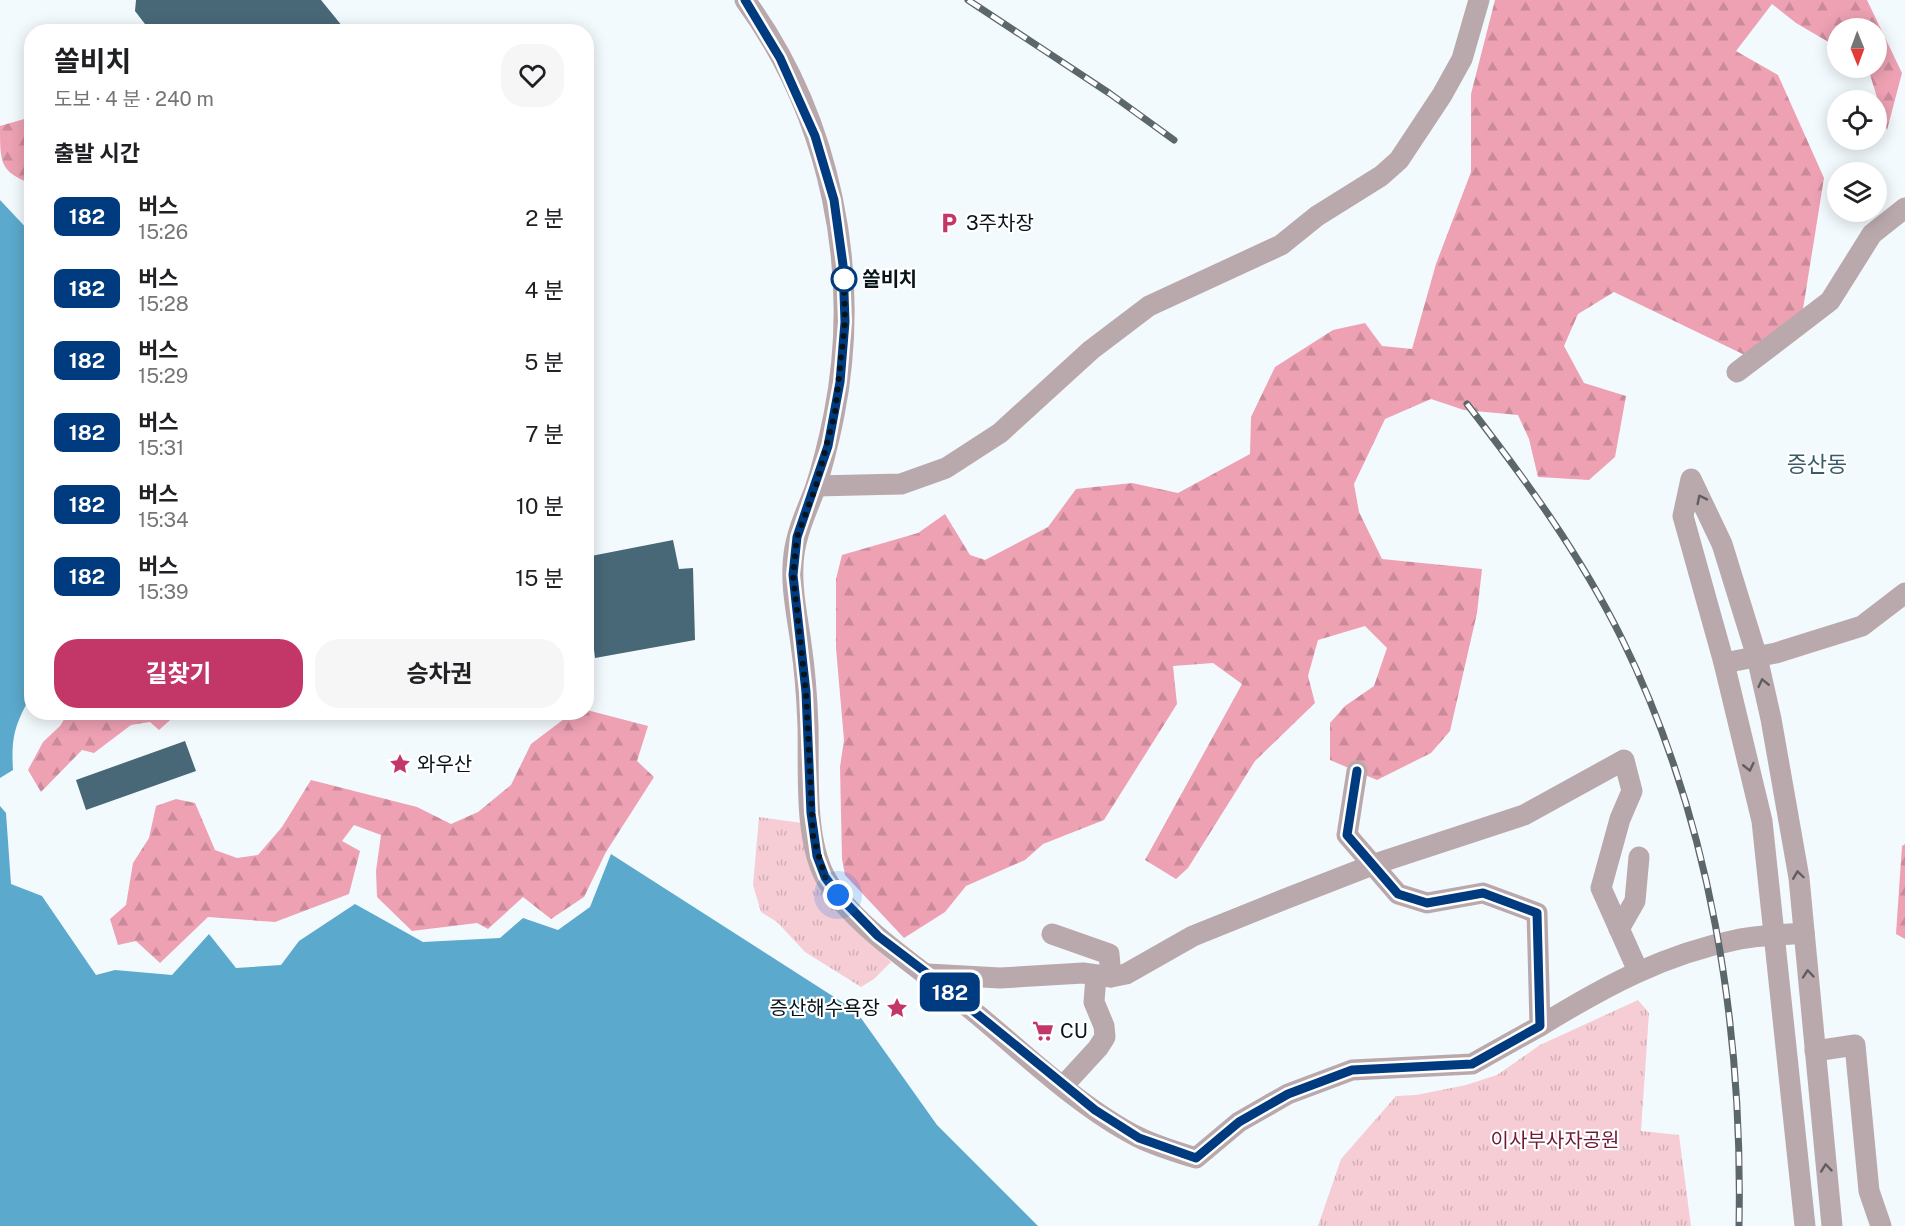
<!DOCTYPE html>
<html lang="ko">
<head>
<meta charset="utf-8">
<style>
  body { margin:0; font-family:"Public Sans","Noto Sans KR",sans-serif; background:#f6f6f6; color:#202124; height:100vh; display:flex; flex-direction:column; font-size:22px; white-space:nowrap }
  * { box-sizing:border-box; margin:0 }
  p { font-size:20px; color:#757577 }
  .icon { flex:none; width:33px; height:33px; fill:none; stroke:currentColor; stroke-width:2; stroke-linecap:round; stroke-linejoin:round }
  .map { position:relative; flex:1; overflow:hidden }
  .drawer { position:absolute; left:24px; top:24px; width:570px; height:696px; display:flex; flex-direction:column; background:#fff; border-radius:24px; box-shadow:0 3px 15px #0003 }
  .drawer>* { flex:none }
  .badge { padding:0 12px; border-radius:9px; font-size:21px; line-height:39px }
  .needle { width:39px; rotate:179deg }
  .fabs { position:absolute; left:1827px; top:18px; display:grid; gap:12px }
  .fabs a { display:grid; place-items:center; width:60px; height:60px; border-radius:50%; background:#fff; box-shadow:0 3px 15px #0003; font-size:30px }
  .you { position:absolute; width:30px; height:30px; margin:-15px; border:4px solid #fff; border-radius:50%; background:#1a73e8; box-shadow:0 0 0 9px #1a73e833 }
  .map>.badge { position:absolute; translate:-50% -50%; box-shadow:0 0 0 3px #fff }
  h2 { padding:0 30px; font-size:22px; line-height:54px }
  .round { display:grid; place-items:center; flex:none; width:63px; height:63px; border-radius:24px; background:#f6f6f6 }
  .overview { display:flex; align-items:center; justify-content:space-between; height:102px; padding:0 30px }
  h1 { font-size:28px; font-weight:700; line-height:45px }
  .action { display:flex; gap:12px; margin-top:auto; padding:12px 30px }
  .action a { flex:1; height:69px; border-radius:24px; background:#c33768; color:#fff; font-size:24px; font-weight:700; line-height:69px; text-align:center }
  .action a+a { background:#f6f6f6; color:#202124 }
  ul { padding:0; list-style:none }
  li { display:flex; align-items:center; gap:18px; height:72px; padding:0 30px }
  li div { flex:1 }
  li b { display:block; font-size:22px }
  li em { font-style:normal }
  li .badge { min-width:66px; font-weight:700; text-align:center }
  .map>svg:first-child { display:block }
</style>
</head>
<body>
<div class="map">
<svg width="1905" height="1226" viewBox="0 0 1905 1226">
  <defs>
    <pattern id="forest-firs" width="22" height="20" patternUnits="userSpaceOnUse" patternTransform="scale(1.5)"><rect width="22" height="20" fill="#eda1b3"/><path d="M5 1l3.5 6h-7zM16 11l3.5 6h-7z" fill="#ca8a99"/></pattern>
    <pattern id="park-tufts" width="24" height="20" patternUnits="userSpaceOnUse" patternTransform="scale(1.5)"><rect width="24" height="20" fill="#f6cdd5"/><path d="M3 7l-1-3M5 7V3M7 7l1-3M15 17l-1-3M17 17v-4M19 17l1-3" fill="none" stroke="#d1afb6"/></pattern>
  </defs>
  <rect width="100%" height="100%" fill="#f3fafd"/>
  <g fill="url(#forest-firs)">
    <path d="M1495,0h372l35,73 -15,57 -19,-62h8v-40h-38l-1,19 -41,-24 -24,-19 -36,47 42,24 46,103 -21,131 -50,50 -139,-67 -36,22 -14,32 20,37 42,13 -11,61 -26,23 -51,-3 -9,-38 -11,-24 -54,-5 -33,-11 -46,20 -31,65 5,28 23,47 100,10 -5,44 -27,118 -19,22 -54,27 -47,-20v-37l15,-17 29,-20 13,-38 -22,-22 -47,14 -10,36 7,27 -60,58 -67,107 -12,11 -31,-19 97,-176 -29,-21 -40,3 4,38 -73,116 -61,24 -18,16 -59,26 -21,26 -41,26 -59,-63 -3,-16 -2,-92 4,-27 -8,-92v-69l6,-24 76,-22 27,-19 25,41 15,5 63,-33 28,-38 56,-6 46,10 72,-39 1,-37 24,-50 58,-37 32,-7 17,23 30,3 24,-85 35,-92v-78z"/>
    <path d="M31,117v67c-31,-13 -31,-20 -31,-58z"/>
    <path d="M587,710l61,16 -11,35 17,16 -48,75 -22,45 -33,22 -28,-22 -35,32 -11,-6 -65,8 -35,-34 -1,-26 5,-36 -27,-10 -12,16 18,10 -11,43 -74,28 -67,-5 -48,46 -24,-22 -18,4 -8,-26 16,-14 7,-42 16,-25 7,-32 20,-7 19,4 20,47 22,8 21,-3 24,-28 29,-47 106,27 34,17 27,-12 33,-27 20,-41 41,-31 14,-1z"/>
    <path d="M68,713v-1l110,1 -19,17 -9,-8 -19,3 -37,28 -12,-3 -41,42 -13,-22 15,-28 17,-16z"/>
    <path d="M1905,844v95l-9,-5 6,-88z"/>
  </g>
  <g fill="url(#park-tufts)">
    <path d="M759,817l43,6 11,53 16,27 62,59 -17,17 -13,8 -56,-35 -28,-30 -16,-10 -8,-27z"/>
    <path d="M1638,1000l11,13 -8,118 38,4 12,91h-373l23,-67 55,-63 20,-1 50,-10 31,-10 43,-30z"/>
  </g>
  <g fill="#5ba9cc">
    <path d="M0,200l32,34 -1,462c-16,28 -20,41 -18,74l-13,8z"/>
    <path d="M0,806l6,7 5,71 31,12 54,79 19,-5 57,5 37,-41 27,34 45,-3 18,-24 56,-37 68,38 77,-4 23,-20 35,12 32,-23 21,-53 245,157 81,114 101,101h-1038z"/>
  </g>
  <g fill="#486878">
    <path d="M136,0h185l26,32h-177l-22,-4 -13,-17z"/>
    <path d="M673,540l6,29 14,-1 2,72 -100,18 -9,-75v-26z"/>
    <path d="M185,741l11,30 -110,39 -10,-30z"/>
  </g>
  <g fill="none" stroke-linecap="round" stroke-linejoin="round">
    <g stroke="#baa9ac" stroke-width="21">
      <path d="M745,0c86,118 117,272 89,415 -5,25 -11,50 -19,74 -8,21 -18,42 -21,65 -4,30 3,60 7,90 4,27 6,55 7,82 1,45 -4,111 17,151 27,50 104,97 148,134 50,41 107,97 165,126 18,9 38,15 58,21l43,-36 49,-28 64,-24 120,-6 68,-38 -3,-113 -54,-20 -56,10 -29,-9 -51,-59 10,-64"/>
      <path d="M1737,372l93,-71 42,-67 33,-26"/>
      <path d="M816,486l85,-2 45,-16 54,-35 91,-83 58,-44 132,-61 36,-29 64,-40 18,-16 43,-65 20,-36 17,-59"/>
      <path d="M1724,663l52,-10 86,-27 43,-33"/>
      <path d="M1619,929l16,-28 4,-44"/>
      <path d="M1052,934l57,20 2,23"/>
      <path d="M928,974l72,4 83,-5 28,4 15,-3 67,-38 92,-37 90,-35 149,-49 100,-55 8,31 -12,28 -19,69 37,83"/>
      <path d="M1540,1026c65,-40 124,-72 200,-87 21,-4 43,-4 64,-6"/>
      <path d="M1815,1051l40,-6 14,146 12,35"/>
      <path d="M1064,1085l34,-37 7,-11 -1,-11 -10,-24 2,-26"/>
      <path d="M1805,1226l-43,-405 -38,-158 -41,-147 8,-37 31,65 35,113 14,62 28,159 33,348"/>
    </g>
    <defs>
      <g id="rail">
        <path d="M968,0l141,93 65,47"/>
        <path d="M1467,404c58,75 113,150 155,235 89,181 121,387 117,587"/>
      </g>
    </defs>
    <use href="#rail" stroke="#5c676c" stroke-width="7"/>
    <use href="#rail" stroke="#fff" stroke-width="4.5" stroke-dasharray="14" stroke-linecap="butt"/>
  </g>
  <defs><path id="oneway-chevron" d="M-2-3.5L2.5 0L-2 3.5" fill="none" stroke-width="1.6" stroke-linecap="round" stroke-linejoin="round" transform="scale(1.5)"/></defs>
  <g stroke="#605e63">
    <use href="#oneway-chevron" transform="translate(1701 499) rotate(-116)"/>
    <use href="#oneway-chevron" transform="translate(1763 683) rotate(-103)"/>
    <use href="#oneway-chevron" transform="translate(1749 767) rotate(77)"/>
    <use href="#oneway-chevron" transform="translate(1798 875) rotate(-98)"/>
    <use href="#oneway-chevron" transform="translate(1808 974) rotate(-95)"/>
    <use href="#oneway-chevron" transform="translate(1826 1168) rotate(-96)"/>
  </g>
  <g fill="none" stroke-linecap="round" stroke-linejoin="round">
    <defs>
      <path id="line" d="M745,0l35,58 35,78 19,64 9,65 2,57 -5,60 -12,64 -31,91 -4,38 13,117 5,121 6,43 8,21 13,18 40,41 50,38 167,136 44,28 57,20 43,-36 49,-28 64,-24 120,-6 68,-38 -3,-113 -54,-20 -56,10 -29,-9 -51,-59 10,-64"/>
    </defs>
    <use href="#line" stroke="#fff" stroke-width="14"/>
    <use href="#line" stroke="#003b80" stroke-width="9"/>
    <path stroke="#07141a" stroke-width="6" stroke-dasharray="0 10.8" d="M838,895l-13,-18 -12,-41 -7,-144 -13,-117 4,-38 19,-51 19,-73 10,-91 -1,-43"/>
  </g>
  <defs>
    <symbol id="parking-bare" viewBox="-9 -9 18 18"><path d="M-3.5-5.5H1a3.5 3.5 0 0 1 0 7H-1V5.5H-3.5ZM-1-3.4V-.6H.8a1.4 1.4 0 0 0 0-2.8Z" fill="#c33768" stroke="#fff" stroke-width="2.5" paint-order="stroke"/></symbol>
    <symbol id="sight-bare" viewBox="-9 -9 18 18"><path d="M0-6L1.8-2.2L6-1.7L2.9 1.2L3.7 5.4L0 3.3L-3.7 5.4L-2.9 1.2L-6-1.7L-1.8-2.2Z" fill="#c33768" stroke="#fff" stroke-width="2.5" paint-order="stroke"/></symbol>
    <symbol id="supermarket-bare" viewBox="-9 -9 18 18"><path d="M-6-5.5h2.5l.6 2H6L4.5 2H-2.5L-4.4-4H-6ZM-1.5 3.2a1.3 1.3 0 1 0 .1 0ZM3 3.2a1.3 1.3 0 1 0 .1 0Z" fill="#c33768" stroke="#fff" stroke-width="2.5" paint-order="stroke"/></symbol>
  </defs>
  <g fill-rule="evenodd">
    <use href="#parking-bare" x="934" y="208" width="30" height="30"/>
    <use href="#sight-bare" x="385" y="749" width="30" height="30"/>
    <use href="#sight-bare" x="882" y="993" width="30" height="30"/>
    <use href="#supermarket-bare" x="1028" y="1016" width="30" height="30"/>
  </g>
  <circle fill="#fff" stroke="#003b80" stroke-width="3" cx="844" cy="279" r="12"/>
  <g text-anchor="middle" stroke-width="4.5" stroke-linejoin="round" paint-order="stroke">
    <g font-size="20" fill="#07141a" stroke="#fff" text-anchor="start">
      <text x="966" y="230">3주차장</text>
      <text x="417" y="771">와우산</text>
      <text x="880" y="1015" text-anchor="end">증산해수욕장</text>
      <text x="1060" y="1038">CU</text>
    </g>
    <g font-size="20" font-weight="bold" fill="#07141a" stroke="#fff" text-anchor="start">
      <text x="862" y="286">쏠비치</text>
    </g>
    <g font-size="20" fill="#6f1838" stroke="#fff">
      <text x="1555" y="1147">이사부사자공원</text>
    </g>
    <g font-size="22" fill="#3a5b6a" stroke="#fff">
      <text x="1817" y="472">증산동</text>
    </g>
  </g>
</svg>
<div class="fabs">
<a><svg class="needle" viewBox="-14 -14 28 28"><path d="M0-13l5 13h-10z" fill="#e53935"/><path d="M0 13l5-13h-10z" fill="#757577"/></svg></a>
<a><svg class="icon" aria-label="locate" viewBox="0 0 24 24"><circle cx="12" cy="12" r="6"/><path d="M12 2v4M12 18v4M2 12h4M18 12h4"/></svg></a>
<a><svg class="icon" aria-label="layers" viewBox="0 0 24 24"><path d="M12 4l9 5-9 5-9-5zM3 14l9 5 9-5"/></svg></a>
</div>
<div class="you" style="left:838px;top:895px"></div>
<b class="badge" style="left:950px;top:992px;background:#003b80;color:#fff">182</b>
<section class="drawer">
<div class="overview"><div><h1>쏠비치</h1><p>도보 · 4 분 · 240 m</p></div><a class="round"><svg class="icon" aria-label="heart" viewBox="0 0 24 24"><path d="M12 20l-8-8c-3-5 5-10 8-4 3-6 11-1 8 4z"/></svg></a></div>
<h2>출발 시간</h2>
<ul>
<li><span class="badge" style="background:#003b80;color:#fff">182</span><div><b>버스</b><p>15:26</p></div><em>2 분</em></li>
<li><span class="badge" style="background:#003b80;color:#fff">182</span><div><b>버스</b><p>15:28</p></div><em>4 분</em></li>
<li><span class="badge" style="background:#003b80;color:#fff">182</span><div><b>버스</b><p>15:29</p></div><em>5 분</em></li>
<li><span class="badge" style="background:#003b80;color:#fff">182</span><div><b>버스</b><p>15:31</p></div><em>7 분</em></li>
<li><span class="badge" style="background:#003b80;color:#fff">182</span><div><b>버스</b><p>15:34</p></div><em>10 분</em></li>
<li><span class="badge" style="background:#003b80;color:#fff">182</span><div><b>버스</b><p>15:39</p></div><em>15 분</em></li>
</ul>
<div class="action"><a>길찾기</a><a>승차권</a></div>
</section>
</div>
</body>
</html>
